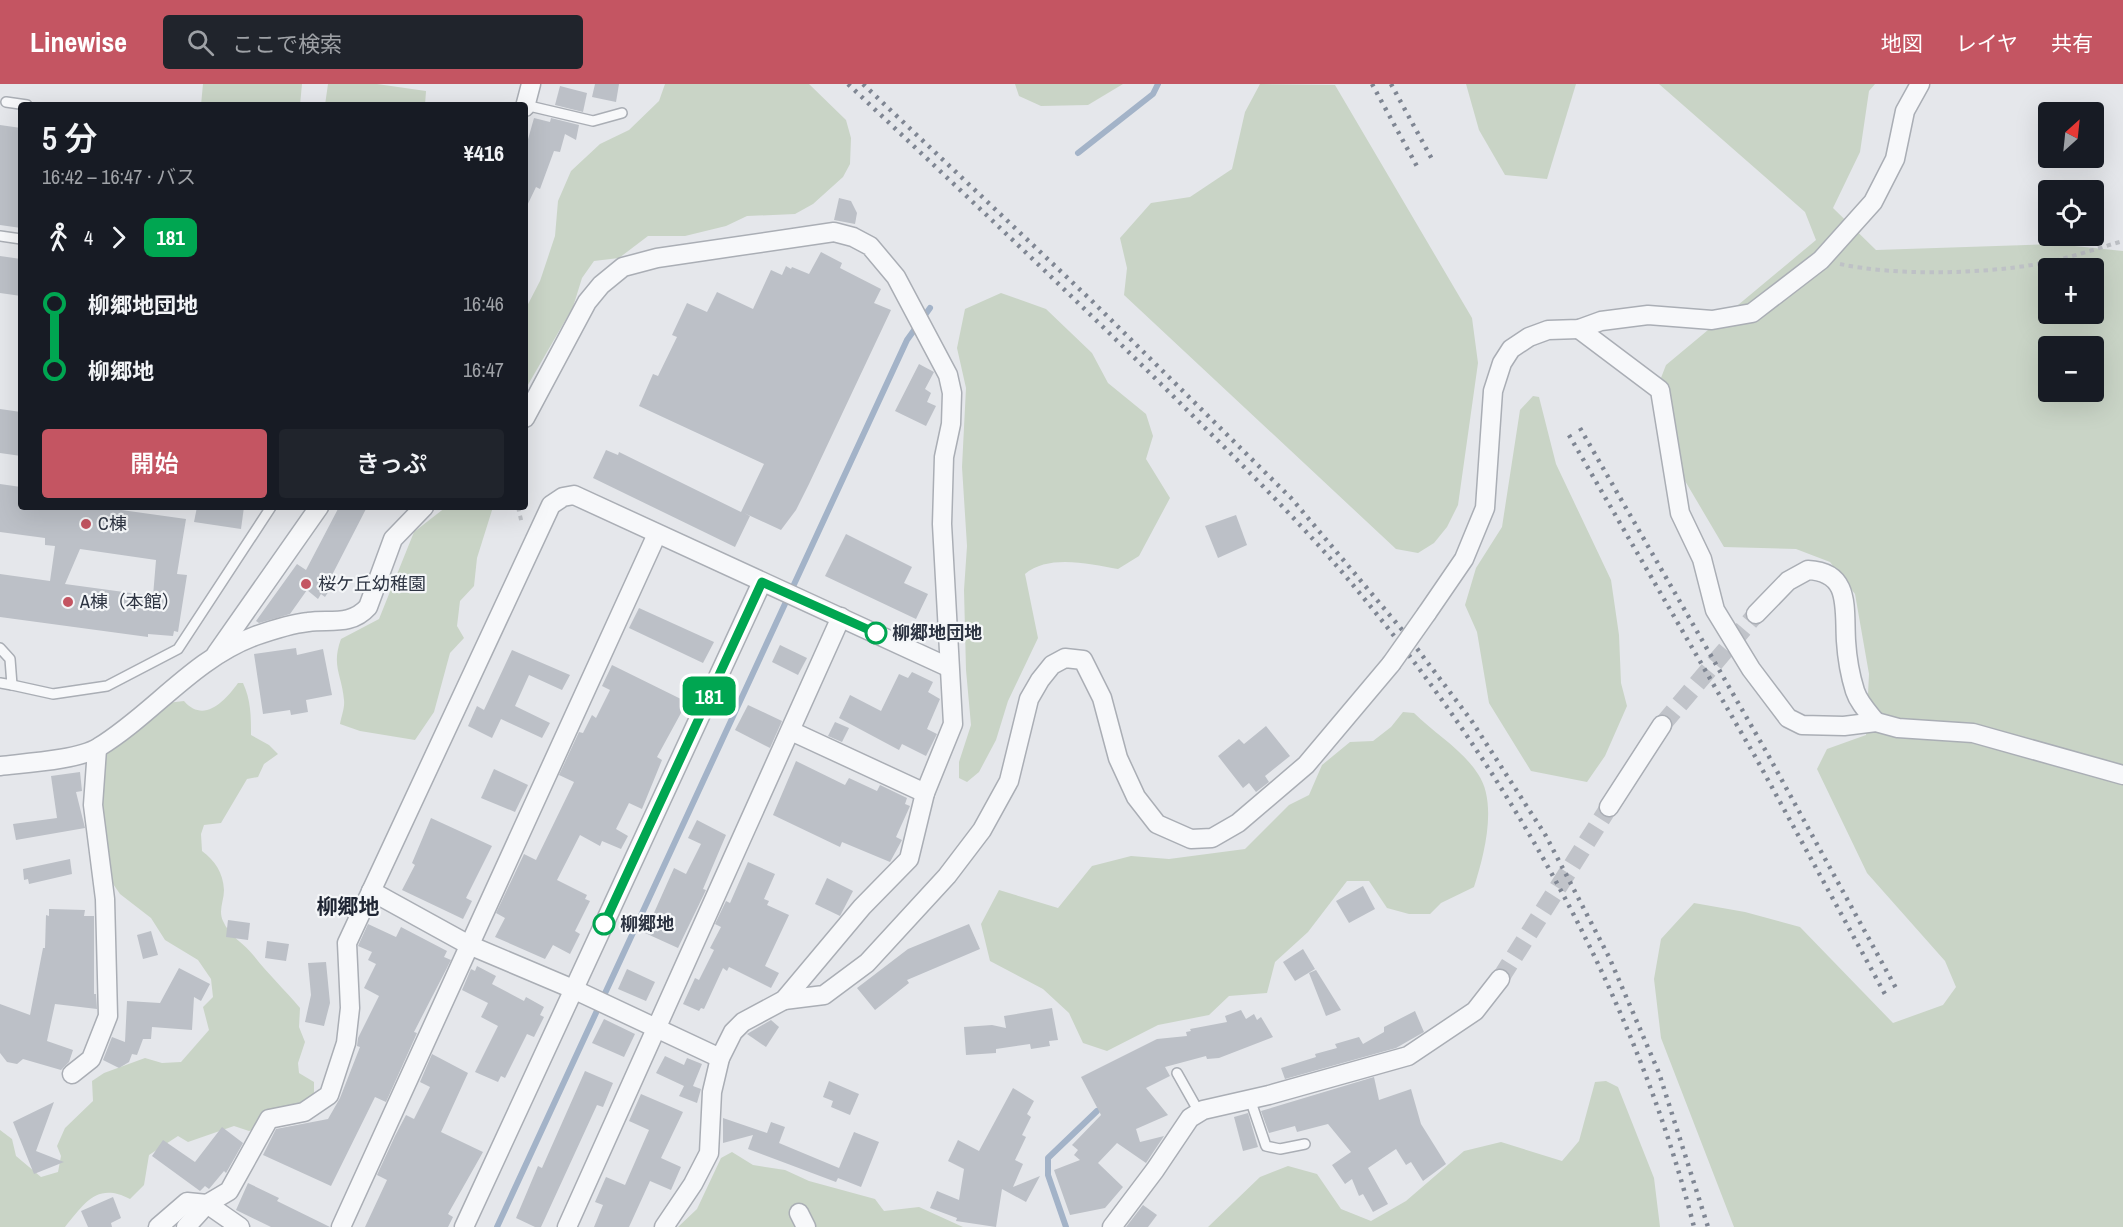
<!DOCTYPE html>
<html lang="ja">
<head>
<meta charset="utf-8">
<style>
  body { margin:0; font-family:"Archivo Narrow","Noto Sans JP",sans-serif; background:#20242c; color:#f1f3f6; height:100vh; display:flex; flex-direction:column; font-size:22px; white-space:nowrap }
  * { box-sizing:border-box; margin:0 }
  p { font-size:20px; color:#9ea1a6 }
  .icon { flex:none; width:33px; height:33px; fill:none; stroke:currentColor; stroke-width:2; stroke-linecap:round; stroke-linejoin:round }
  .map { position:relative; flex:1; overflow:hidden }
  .drawer { position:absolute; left:18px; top:18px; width:510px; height:408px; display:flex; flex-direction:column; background:#171b24; border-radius:6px; box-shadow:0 6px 24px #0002 }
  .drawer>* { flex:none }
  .badge { padding:0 12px; border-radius:9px; font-size:21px; line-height:39px }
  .needle { width:39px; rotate:27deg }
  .buttons { position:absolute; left:2038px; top:18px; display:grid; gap:12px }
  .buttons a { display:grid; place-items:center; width:66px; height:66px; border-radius:6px; background:#171b24; box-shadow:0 6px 24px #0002; font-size:30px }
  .map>.badge { position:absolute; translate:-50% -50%; box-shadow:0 0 0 3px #fff }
  .legs { display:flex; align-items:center; gap:9px; height:66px; padding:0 24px; font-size:20px }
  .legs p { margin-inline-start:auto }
  .summary { display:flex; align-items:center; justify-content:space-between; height:102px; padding:0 24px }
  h1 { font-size:33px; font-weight:600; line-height:45px }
  .primary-button { display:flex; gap:12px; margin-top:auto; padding:12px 24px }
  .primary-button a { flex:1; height:69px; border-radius:6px; background:#c45562; color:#fff; font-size:24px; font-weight:600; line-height:69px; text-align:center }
  .primary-button a+a { background:#20242c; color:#f1f3f6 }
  ul { padding:0 24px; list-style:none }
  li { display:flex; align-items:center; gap:21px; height:66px; font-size:22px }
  li i { display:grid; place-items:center; width:9px; height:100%; margin:0 8px; background:currentColor }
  li i::after { content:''; width:15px; height:15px; margin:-8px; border:4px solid; border-radius:50%; background:#171b24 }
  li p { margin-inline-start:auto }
  li:first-child i { background:linear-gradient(#0000 50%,currentColor 0) }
  li:last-child i { background:linear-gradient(currentColor 50%,#0000 0) }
  header { display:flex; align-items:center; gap:36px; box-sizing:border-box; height:84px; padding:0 30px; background:#c45562; color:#fff }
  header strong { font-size:28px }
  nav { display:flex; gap:33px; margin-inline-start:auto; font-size:21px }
  .search { width:420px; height:54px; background:#20242c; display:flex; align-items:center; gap:15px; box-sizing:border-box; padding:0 21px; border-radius:6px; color:#9ea1a6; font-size:22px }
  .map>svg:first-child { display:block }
</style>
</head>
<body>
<header>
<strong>Linewise</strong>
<div class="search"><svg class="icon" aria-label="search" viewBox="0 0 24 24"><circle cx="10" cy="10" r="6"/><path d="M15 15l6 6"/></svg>ここで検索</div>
<nav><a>地図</a><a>レイヤ</a><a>共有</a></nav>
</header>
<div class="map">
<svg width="2123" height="1143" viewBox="0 0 2123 1143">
  <rect width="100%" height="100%" fill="#e5e7eb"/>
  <g fill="#c9d4c6" fill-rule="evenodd">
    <path d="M203,0h99l-2,21h-99z"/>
    <path d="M328,0h49l49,7 -1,14h-100z"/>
    <path d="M665,0h144l37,36 5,18 -1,26 -7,13 -30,27 -18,10 -48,2 -21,10 -41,10h-37l-29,22 -25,3 -12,17 -9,29 -48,83v-80l15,-29 15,-45 3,-35 13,-30 29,-27 29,-14 30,-29z"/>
    <path d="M1015,0h108l-35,21 -47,1 -22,-10z"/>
    <path d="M1260,0l75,1 137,233 6,45 -20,142 -11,22 -13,16 -16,10 -22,-4 -272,-254 3,-27 -7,-30 31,-35 39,-6 42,-28 13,-57z"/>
    <path d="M1466,0h110l-29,95 -42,-4 -26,-45z"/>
    <path d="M1659,0h216l-6,7 -9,61 -27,56 43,42 179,-6 68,7v976h-389l-73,-189 -7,-59 7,-40 33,-36 51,9 55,15 93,96 50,-18 13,-18 -11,-26 -78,-88 -50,-104 10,-20 39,-14 3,-61 -14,-80 -25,-32 -34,-13 -72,-2 -56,-95 -16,-51 14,-36 150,-125 -11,-28zM2049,184h45v46h-45zM2049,262h45v46h-45z"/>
    <path d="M1001,209l45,16 46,44 16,30 38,31 7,22 -7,23 24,39 -31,58 -21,13c-29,-5 -69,-15 -93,5l13,64 -30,63 -12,39 -17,32 -12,10 -8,-4v-16l12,-37 -5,-55 -2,-80 3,-44 -5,-79 4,-79 -9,-40 8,-39z"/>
    <path d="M1533,312l6,1 17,67 55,116 8,55 2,48 6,23 -22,50 -18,26 -56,-11 -42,-68 -12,-71 -12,-27 11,-37 26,-41 18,-117z"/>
    <path d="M446,423h47l-16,51 -3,28 -14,15 -3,25 7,12 -14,15 -16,59 -19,28 -55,-9 -20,-7c1,-7 5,-16 4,-24 -2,-25 -13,-34 -3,-61l38,-20 35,-87z"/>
    <path d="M238,599h5c8,17 8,34 8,52l18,10 9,9 -14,10 -6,13 -11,2 -26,44 -17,2 -3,9 1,17c13,10 21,21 22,39 0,11 -6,20 -1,31 6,15 22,23 31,35 14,18 31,34 46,52l-1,19 6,15 -7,21 1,10 15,9v12l-42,30 -23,7 -15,-5 -46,16 -10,-6 -29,19 -5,30 -14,14c-33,-17 -45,4 -65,28h-65v-97l12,9 4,17 25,21 17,-5 3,-16 -4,-10 8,-18 28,-27 -1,-20 12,-8 41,-15 17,5 19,-1 28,-32 -6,-23 10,-10 -2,-18 -13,-19 -33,-20 -14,-22 -31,-24 -9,-13 -3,-32 -10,-47 4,-36 4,-15 33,-29 28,-19 17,-2c20,23 41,0 54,-18z"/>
    <path d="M1403,628l11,1c21,21 48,36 64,61 20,29 6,82 -4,113l-33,16 -11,11h-21l-22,-6 -18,-27h-22l-39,51 -33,30 -8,31 -38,3 -20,19 -51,10 -51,26 -24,-8 -14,-30 -26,-24 -53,-28 -9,-37 18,-34 59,18 34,-42 39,-10 38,3 76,-10 44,-44 20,-10 13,-30 28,-23 23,-1 18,-14z"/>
    <path d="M1606,997l12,6 36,91 6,49h-452l52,-50 28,-11 29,8 24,35 30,12 35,-20 58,-50 37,-9 61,19 17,-20 16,-59z"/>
    <path d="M732,1068l21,13 32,5 24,11 66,18 9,12 35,-4 44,20h-285l19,-18 24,-51z"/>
  </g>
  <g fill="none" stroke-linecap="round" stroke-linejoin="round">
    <g stroke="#a3b3c8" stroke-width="6">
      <path d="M1078,69l75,-59 5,-10"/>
      <path d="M497,1143l410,-887 23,-32"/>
      <path d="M1066,1143l-18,-52v-17l49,-47"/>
    </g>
  </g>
  <g fill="#bcc0c7" fill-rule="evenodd">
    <path d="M595,0h24l-3,18 -24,-5z"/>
    <path d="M560,2l27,7 -4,19 -28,-7z"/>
    <path d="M534,34l16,4 1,-4 28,7 -3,15 -11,-6 -5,18 -6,-1 -14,38 -4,-2 -11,23v-60z"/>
    <path d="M0,41l21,3v100l-21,-3z"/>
    <path d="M839,114l12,3 6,12 -2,11 -21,-4z"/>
    <path d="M821,168l21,11 -2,5 41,21 -7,14 17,7 -82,174 -13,26 -15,20 -37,-17 6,3 -15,31 -142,-69 13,-28 12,5 1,-3 122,60 23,-48 -125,-58 14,-32 5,2 19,-39 -5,-2 15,-32 20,9 10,-20 36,17 18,-39 11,5 4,-9 5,3 1,-2 17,7z"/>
    <path d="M0,172l21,3v37l-21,-3z"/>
    <path d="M919,280l15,8 -9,17 6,4 -4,9 9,4 -10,20 -31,-15z"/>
    <path d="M0,325l21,3v44l-21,-3z"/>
    <path d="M0,400l21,3v20h79l86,12 -9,55 10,1 -9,57 -4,-1 -1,5 -25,-2v3l-148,-20v-43l50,7 5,-35 -10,-1v-7l-45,-6zM80,465l76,11 -3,36 -88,-12z"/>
    <path d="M197,423h47l-3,22 -47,-7z"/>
    <path d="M339,423h28l-37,72 4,4 -9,14 -4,-3 -3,5 -11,-9 -17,24 -31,9 -3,-2 41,-57 9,6z"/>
    <path d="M1236,431l11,30 -29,13 -13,-32z"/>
    <path d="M846,450l66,33 -8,16 24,11 -12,25 -91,-43z"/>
    <path d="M639,524l75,34 -11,21 -74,-35z"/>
    <path d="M780,561l27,13 -9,17 -26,-13z"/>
    <path d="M296,564l1,7 26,-6 9,46 -26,5 2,12 -17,3 -1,-5 -27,4 -9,-60z"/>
    <path d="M512,566l58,25 -8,15 -33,-15 -14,31 35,17 -8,15 -41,-19 -9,19 -24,-12 9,-20 7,4z"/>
    <path d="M612,581l75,37 -30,55 5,3 -20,49 -13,-6 -13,26 12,7 -7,13 -19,-8 -2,5 -20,-11 -23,45 30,15 -2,4 5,2 -15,30 5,3 -10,20 -17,-9 -8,14 -50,-22 10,-19 -9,-5 28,-59 12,6 38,-78 -15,-7 20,-43 4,1 9,-18 4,3 14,-28 -8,-4z"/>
    <path d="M912,588l21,10 -5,10 12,7 -13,30 10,5 -11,22 -24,-12 -3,6 -60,-32 11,-23 31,16 18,-37 9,4z"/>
    <path d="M748,621l34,16 -12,27 -35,-18z"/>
    <path d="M835,638l14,6 -7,14 -14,-6z"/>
    <path d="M1266,642l24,30 -25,20 4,6 -13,10 -7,-9 -6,5 -25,-32 21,-17 5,5z"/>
    <path d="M796,677l49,24 4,-7 28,13 3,-6 27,13 -2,6 5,2 -14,31 6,3 -12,22 -48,-20 -2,5 -67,-32z"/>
    <path d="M494,685l34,16 -13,27 -34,-14z"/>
    <path d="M80,688l2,19 -6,1 9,36 -69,12 -3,-16 44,-6 -6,-42z"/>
    <path d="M431,734l61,28 -26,52 6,3 -9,18 -61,-29 13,-25 -3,-2z"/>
    <path d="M697,736l29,15 -23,54 3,1 -28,58 -33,-15 29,-65 12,6 15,-30 -13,-6z"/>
    <path d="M70,775l2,15 -43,10 -1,-5 -4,1 -1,-11z"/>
    <path d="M748,778l27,12 -11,25 5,2 -2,4 22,10 -24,51 14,7 -8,15 -42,-21 -2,4 -4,-3 -19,41 -3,-1 -2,3 -16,-7 12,-26 4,2 15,-30 -4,-2 11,-21 -6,-3 11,-23 4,2z"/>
    <path d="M827,794l26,13 -13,25 -25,-12z"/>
    <path d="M1363,802l12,23 -26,14 -13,-22z"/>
    <path d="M49,825l36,1 -1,6h10v78h2l1,15 -42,-5 -8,37 26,9 -4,12 -8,8 -38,-11 -6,5 -10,-2 -7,-9v-49l30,11 13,-67h2l1,-33 3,1z"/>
    <path d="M228,836l22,3 -2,17 -22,-3z"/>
    <path d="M368,840l28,13 5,-10 46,24 -3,6 7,3 -37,72 3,1 -31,69 -11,-5 -44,89 -68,-31 13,-26 52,-10 12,-21 20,-51 -3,-1 1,-8 21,-42 -15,-8 12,-24 -8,-4 4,-8 -14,-6z"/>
    <path d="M969,840l11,25 -73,31 2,3 -34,27 -18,-22 51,-39z"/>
    <path d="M151,847l7,24 -15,4 -6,-24z"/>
    <path d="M267,857l22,3 -3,17 -21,-3z"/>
    <path d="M1303,865l12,20 -20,12 -12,-19z"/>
    <path d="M326,878l4,41 -6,23 -19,-4 6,-27 -3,-32z"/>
    <path d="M477,882l19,10 -4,8 32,17 2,-4 18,10 -4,8 4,2 -10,20 -7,-3 -22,44 -4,-2 -3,6 -23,-10 23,-46 -17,-9 7,-14 -26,-13 9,-21 4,2z"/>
    <path d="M179,884l31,16 -9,17 -7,-4 -2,33 -40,-3 -1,12h-8l-6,16 -5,-1 -3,8 -10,6 -16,-8 9,-23 13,5 2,-41 33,2z"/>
    <path d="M627,885l28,13 -9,19 -28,-12z"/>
    <path d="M1316,886l25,40 -15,6 -17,-43z"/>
    <path d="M1052,924l6,32 -9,1 1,5 -19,3 -1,-5 -34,5v4l-30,2 -2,-28 28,-2 14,3 -2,-12z"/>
    <path d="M1241,926l5,9 8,-5 3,6 4,-3 12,20 -54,21 -12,1 -1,-3 -41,11 5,9 -24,12 22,27 -32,14 4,13 24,-6 -18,27 -29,-20 -19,20 25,24 -18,21 -35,7 -16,-45 26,-10 -6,-5 4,-5 -6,-5 29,-30 -20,-38 76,-38 30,-3 -1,-4 5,-1 -1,-2 37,-7 -2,-6z"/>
    <path d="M1415,927l9,21 -28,16 -111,31 -4,-11 35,-11 -1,-3 22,-6 -2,-4 24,-7 4,7 21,-12v-5z"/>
    <path d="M604,935l31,15 -11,23 -32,-14z"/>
    <path d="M771,936l8,7 -13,20 -19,-13z"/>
    <path d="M432,970l36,19 -27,59 42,20 -35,62 5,3 -5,10h-83l22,-47 -10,-5 18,-39 11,-21 8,4 16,-32 -10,-5z"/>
    <path d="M665,972l19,9 3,-7 15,6 -9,22 8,3 -4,14 -18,-7 5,-10 -28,-13z"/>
    <path d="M585,987l28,12 -10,24 -6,-2 -56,122h-6l-19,-9 22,-52 4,2z"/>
    <path d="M1374,993l5,23 32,-11 10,35 25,40 -23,17 -12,-19 -5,3 -10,-16 -28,19 20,36 -15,8 -10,-18 -4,2 -7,-17 -7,5 -13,-19 19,-13 -23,-28 -31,8 -2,-6 -26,7 -8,-22z"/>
    <path d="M829,997l30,13 -9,21 -19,-8 2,-6 -10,-4z"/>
    <path d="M1013,1004l21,13 -7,13 4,3 -9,18 4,2 -11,23 8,4 -10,23 27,-11 -14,26 -24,-13 -6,38 -40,-6 1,-3 -27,-10 7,-17 22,9 5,-31 -16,-8 10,-21 21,11z"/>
    <path d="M641,1010l42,18 -22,46 20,9 -10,23 -21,-9 -21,46h-35l9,-22 -8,-3 11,-25 19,8 24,-55 -20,-9z"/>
    <path d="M54,1018l-18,49 28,11 -30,12 -21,-52z"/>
    <path d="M1248,1029l10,34 -15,4 -9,-34z"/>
    <path d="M723,1034l44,15 4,-11 14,5 -6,16 60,25 15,-36 25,10 -18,45 -23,-9 -2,4 -88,-33 5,-14 -30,8z"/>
    <path d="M222,1043l21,16 -17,30 -2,-2 -15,18 -4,-3 -5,5 -48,-35 11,-16 32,22z"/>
    <path d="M248,1099l31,15 -2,3 53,26h-59l-35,-17z"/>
    <path d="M113,1113l8,21 -10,5 1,4h-24l-7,-16z"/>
    <path d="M1143,1121l14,10 -9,12h-22z"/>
  </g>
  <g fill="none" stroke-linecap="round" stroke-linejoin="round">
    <g stroke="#c0c3c9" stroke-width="18" stroke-dasharray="18 9" stroke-linecap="butt">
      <path d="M1662,641l94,-111"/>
      <path d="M1500,895l109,-172"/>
    </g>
    <defs>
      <g id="service">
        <path d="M6,18l21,3"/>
        <path d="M525,21l68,16 29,-8"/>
        <path d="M0,152l21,3"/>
        <path d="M0,564l10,11 2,26 -12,-2"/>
        <path d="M12,601l41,9 54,-8 71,-37 93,-142"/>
        <path d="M1177,989l22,39"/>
        <path d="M1250,1015l16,47 14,3 25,-5"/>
      </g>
      <g id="minor">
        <path d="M525,23l6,-23"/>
        <path d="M1579,245l81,61 20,123 22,46 13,51 36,59 37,49 14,7 42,1 32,-4 22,6 75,5 150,42"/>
        <path d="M525,334l62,-116 14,-17 22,-18 34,-9 177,-26 19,5 17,9 26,31 52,98 4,18 -1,31 -7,33 -2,67 11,200 -28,69 -16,66 -47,48 -78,93 -41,22 -10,10 -13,26 -8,34 -3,61 -16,31 -29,43"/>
        <path d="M1427,529l37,-54 21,-51 8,-117 9,-28 9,-14 18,-12 19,-7 31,-1 22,-8 47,-6 64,5 40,-7 69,-53 52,-58 22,-43 10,-48 15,-27"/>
        <path d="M1756,530l32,-33 20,-11c43,2 36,38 38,71 1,16 4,34 9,50 4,12 13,21 21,31"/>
        <path d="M216,570l103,-147"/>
        <path d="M791,647l134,62"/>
        <path d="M0,682c25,-3 79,-6 99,-19 54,-33 94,-88 156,-111 17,-6 35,-12 53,-14 22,-3 43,4 60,-15l25,-68 31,-32"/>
        <path d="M1609,723l53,-82"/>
        <path d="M371,807l98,54 104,44 147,69"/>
        <path d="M784,916l40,-5 43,-32 80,-87 35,-46 27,-49 20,-82 11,-19 12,-15 13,-7 18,2 19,38 16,60 18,39 21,27 34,15 21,-1 26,-15 68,-58 85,-101"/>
        <path d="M72,990l19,-15 17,-43 -3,-117 -12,-94 4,-56"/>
        <path d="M799,1129l7,14"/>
        <path d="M158,1143l29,-25 20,2 33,23"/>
        <path d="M186,1143l21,-23 22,-13 40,-72 35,-7 25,-17 17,-52 4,-35 -3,-65 204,-438 12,-8 11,-2 374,172"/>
        <path d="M341,1143l316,-693"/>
        <path d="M464,1143l298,-645"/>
        <path d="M567,1143l274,-610"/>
        <path d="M1112,1143l43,-57 35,-52 13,-8 66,-15 139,-39 67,-45 25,-32"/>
      </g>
    </defs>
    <use href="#service" stroke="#aaaeb5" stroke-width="12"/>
    <use href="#minor" stroke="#aaaeb5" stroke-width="21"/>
    <g stroke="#bec1c6" stroke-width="4" stroke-dasharray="4.5 4.5" stroke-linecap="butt">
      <path d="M1840,180c56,12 141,10 198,0 29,-5 57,-15 85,-23"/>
      <path d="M518,423l4,17"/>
    </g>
    <use href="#service" stroke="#f7f8fa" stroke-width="9"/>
    <use href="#minor" stroke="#f7f8fa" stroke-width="18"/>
    <g stroke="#7f8693" stroke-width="4.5" stroke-dasharray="3 6" stroke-linecap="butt">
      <path d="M848,0c111,105 222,209 330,317 63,63 128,126 184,195 151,183 273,400 332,631"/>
      <path d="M863,0l228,216 201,199 117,139 62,82 75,116 63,121 50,116 49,154"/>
      <path d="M1372,0l47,86"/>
      <path d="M1391,0l42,77"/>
      <path d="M1580,344l187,325 130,237"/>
      <path d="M1569,351l187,323 130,238"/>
    </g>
    <defs>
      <path id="minor-bridge" d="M1391,580l36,-51"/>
    </defs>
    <use href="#minor-bridge" stroke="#aaaeb5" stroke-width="21" stroke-linecap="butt"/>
    <use href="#minor-bridge" stroke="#f7f8fa" stroke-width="18"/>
  </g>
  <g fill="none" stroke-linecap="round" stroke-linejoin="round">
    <defs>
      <path id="line-1" d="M604,840l158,-342 114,51"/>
    </defs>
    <use href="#line-1" stroke="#fff" stroke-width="14"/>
    <use href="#line-1" stroke="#00a651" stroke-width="9"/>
  </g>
  <g fill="#c45562" stroke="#f4f6f8" stroke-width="2">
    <circle cx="86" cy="440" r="6"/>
    <circle cx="306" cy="500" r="6"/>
    <circle cx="68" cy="518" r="6"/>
  </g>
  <g fill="#fff" stroke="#00a651" stroke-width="3">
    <circle cx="876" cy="549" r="10"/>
    <circle cx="604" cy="840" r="10"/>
  </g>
  <g text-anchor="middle" stroke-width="4.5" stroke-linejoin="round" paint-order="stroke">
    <g font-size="18" fill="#2d3442" stroke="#f4f6f8" text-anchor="start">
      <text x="98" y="446">C棟</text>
      <text x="318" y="506">桜ケ丘幼稚園</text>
      <text x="80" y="524">A棟（本館）</text>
    </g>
    <g font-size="18" font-weight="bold" fill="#2d3442" stroke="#f4f6f8" text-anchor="start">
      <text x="892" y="555">柳郷地団地</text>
      <text x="620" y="846">柳郷地</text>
    </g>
    <g font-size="21" font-weight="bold" fill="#1f2533" stroke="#f4f6f8">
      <text x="348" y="830">柳郷地</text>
    </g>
  </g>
</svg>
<div class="buttons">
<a><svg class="needle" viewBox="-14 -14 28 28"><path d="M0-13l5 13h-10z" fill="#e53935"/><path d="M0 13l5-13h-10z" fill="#9ea1a6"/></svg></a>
<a><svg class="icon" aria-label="locate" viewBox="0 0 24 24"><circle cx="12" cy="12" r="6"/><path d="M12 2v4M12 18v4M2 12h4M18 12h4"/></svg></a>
<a>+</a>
<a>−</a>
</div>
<b class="badge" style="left:709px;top:612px;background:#00a651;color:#fff">181</b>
<section class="drawer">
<div class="summary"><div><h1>5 分</h1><p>16:42 – 16:47 · バス</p></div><b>¥416</b></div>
<div class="legs"><svg class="icon" aria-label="walk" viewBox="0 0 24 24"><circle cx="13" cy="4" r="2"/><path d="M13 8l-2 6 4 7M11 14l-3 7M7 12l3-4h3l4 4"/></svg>4<svg class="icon" aria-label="forward" viewBox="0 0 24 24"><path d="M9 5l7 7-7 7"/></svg><b class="badge" style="background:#00a651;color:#fff">181</b></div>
<ul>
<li><i style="color:#00a651"></i><b>柳郷地団地</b><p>16:46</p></li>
<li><i style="color:#00a651"></i><b>柳郷地</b><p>16:47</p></li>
</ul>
<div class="primary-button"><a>開始</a><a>きっぷ</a></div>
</section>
</div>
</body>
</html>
